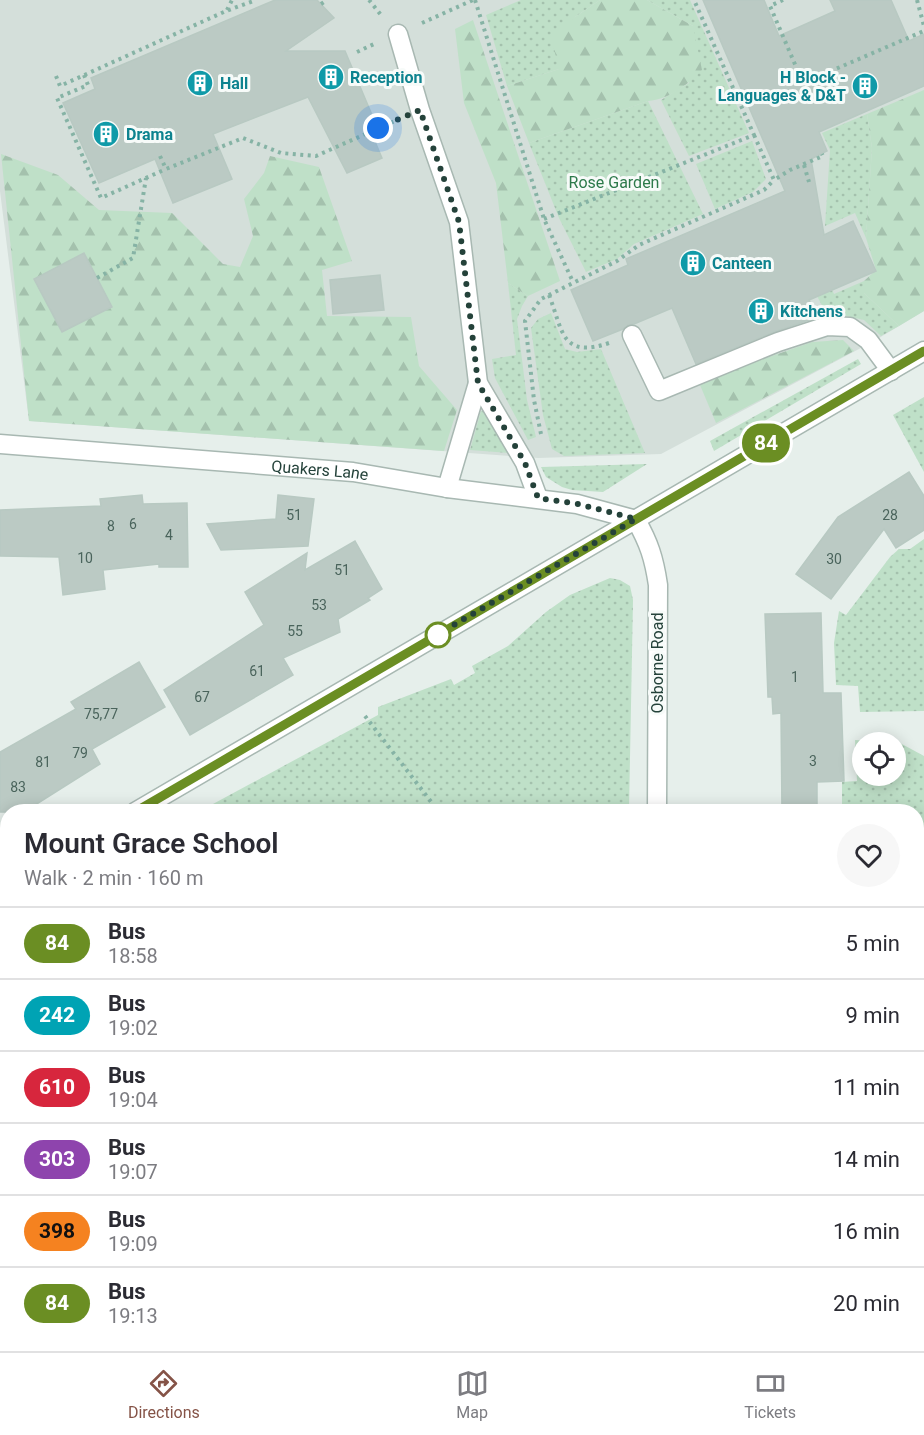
<!DOCTYPE html>
<html lang="en">
<head>
<meta charset="utf-8">
<style>
  body { margin:0; font-family:Roboto,sans-serif; background:#f7f7f7; color:#2b2b33; height:100vh; display:flex; flex-direction:column; font-size:22px; white-space:nowrap }
  * { box-sizing:border-box; margin:0 }
  p { font-size:20px; color:#7c7c81 }
  .icon { flex:none; width:33px; height:33px; fill:none; stroke:currentColor; stroke-width:2; stroke-linecap:round; stroke-linejoin:round }
  .map { position:relative; flex:1; overflow:hidden }
  .panel { position:absolute; left:0px; top:804px; width:924px; height:548px; display:flex; flex-direction:column; background:#fff; border-radius:24px 24px 0 0; box-shadow:0 3px 15px #0003 }
  .panel>* { flex:none }
  .badge { padding:0 12px; border-radius:20px; font-size:21px; line-height:39px }
  .buttons { position:absolute; left:852px; top:732px; display:grid; gap:12px }
  .buttons a { display:grid; place-items:center; width:54px; height:54px; border-radius:50%; background:#fff; box-shadow:0 3px 15px #0003; font-size:30px }
  .you { position:absolute; width:30px; height:30px; margin:-15px; border:4px solid #fff; border-radius:50%; background:#1a73e8; box-shadow:0 0 0 9px #1a73e833 }
  .map>.badge { position:absolute; translate:-50% -50%; box-shadow:0 0 0 3px #fff }
  .round { display:grid; place-items:center; flex:none; width:63px; height:63px; border-radius:32px; background:#f7f7f7 }
  .summary { display:flex; align-items:center; justify-content:space-between; height:102px; padding:0 24px }
  h1 { font-size:28px; font-weight:600; line-height:45px }
  ul { padding:0; list-style:none }
  li { display:flex; align-items:center; gap:18px; height:72px; padding:0 24px; border-top:2px solid #e1e1e2 }
  li div { flex:1 }
  li b { display:block; font-size:22px }
  li em { font-style:normal }
  li .badge { min-width:66px; font-weight:700; text-align:center }
  .tabs { display:flex; justify-content:space-around; align-items:center; height:84px; border-top:2px solid #e1e1e2; background:#fff; font-size:16px; color:#7c7c81 }
  .tabs a { display:grid; justify-items:center; gap:3px }
  .tabs .current { color:#855347 }
  .map>svg:first-child { display:block }
</style>
</head>
<body>
<div class="map">
<svg width="924" height="1351" viewBox="0 0 924 1351">
  <defs>
    <pattern id="industrial-furrows" width="10" height="10" patternUnits="userSpaceOnUse" patternTransform="scale(1.5)"><rect width="10" height="10" fill="#d4dfda"/><path d="M-1 1l2-2M0 10L10 0M9 11l2-2" fill="none" stroke="#b6c1bc"/></pattern>
    <pattern id="green-dots" width="8" height="8" patternUnits="userSpaceOnUse" patternTransform="scale(1.5)"><rect width="8" height="8" fill="#bfe0c8"/><path d="M2 2h.1M6 6h.1" fill="none" stroke="#a4c1ad" stroke-width="1.8" stroke-linecap="round"/></pattern>
    <pattern id="forest-firs" width="22" height="20" patternUnits="userSpaceOnUse" patternTransform="scale(1.5)"><rect width="22" height="20" fill="#bfe0c8"/><path d="M5 1l3.5 6h-7zM16 11l3.5 6h-7z" fill="#a4c1ad"/></pattern>
  </defs>
  <rect width="100%" height="100%" fill="#e6efeb"/>
  <g fill="#d4dfda">
    <path d="M0,0h924v311l-50,30 -213,113 -123,4 -509,-37 -29,-230z"/>
    <rect x="916" y="912" width="8" height="355"/>
  </g>
  <path fill="url(#industrial-furrows)" d="M0,1312l7,4 1,28h32l-5,7h-35z"/>
  <g fill="url(#green-dots)">
    <path d="M521,0h79l-25,17 -16,52 -52,17 -21,-71z"/>
    <path d="M647,0h43l59,133 -60,23 -28,-56 28,-17 4,-57z"/>
    <path d="M648,101l55,113 -69,30 -17,15 -31,13 -27,-54 -30,-75z"/>
    <path d="M867,114l5,34 -6,90 -11,-25 -30,13 5,-76 -8,-17z"/>
    <path d="M752,141l14,38 -13,13 -38,17 -19,-45z"/>
    <path d="M819,263l15,31 30,-13v12l35,33 -18,10 -17,-16 -39,-9 -22,-41z"/>
    <path d="M508,283l20,13 -6,10 -5,13 10,81 9,37 -8,3 -33,-62 -3,-19 24,-4z"/>
    <path d="M551,313l14,36 12,3 24,-3 44,104 -81,3 -12,-7 -9,-34 -12,-87 7,-9z"/>
    <path d="M858,359l3,5 -147,87 -4,-10z"/>
    <path d="M924,397v75l-31,-57z"/>
    <path d="M481,411l7,1 21,41 -39,-3z"/>
    <path d="M647,464l-44,28 -31,-2 -10,-3 -16,-10 -5,-10z"/>
    <path d="M924,539v172l-64,1 -2,-26 -22,-1 -2,-42 5,-32 7,4 44,-58 9,-8h11z"/>
    <path d="M610,578l10,2 10,6 3,14 -4,211h-429l178,-96v-8l73,-28 3,6 21,-12 -3,-7 36,-20 38,-34 24,-17z"/>
    <path d="M855,740l37,2h-30v34h34v-33h4l24,13v156h-7l-1,-100 -74,-1v-29l15,-1z"/>
    <rect x="375" y="1344" width="73" height="7"/>
  </g>
  <g fill="url(#forest-firs)">
    <path d="M600,0h47l46,26 9,44c-15,15 -32,29 -54,31l-119,42 -22,-57 52,-17 -8,-32 24,-20z"/>
    <path d="M473,20l87,261 -32,15 -20,-13 -12,-100 -32,-80 -9,-74z"/>
    <path d="M924,90v221l-25,15 -35,-33v-12l12,-11 -10,-32 6,-90 -5,-34z"/>
    <path d="M1,154l57,21 41,35 73,3 51,51 17,3 13,-31 -9,-37 20,-26 6,-17 49,11 33,94 -30,9 5,46 84,1 8,49 38,44 -13,41 -415,-30z"/>
    <path d="M843,340l11,11 -138,72 -16,-38 55,-23 57,-20z"/>
  </g>
  <rect fill="#bfe0c8" x="916" y="942" width="8" height="241"/>
  <g fill="#bbcac4" stroke="#b8c9c2" stroke-width="1.5">
    <path d="M275,0h42l17,18 -48,33h59l30,71 -7,3 14,33 -35,15 -39,-76 -95,37 19,45 -59,24 -18,-44 -56,24 -36,-80 32,-14 -4,-11z"/>
    <path d="M703,0h61l15,36 56,-25 -5,-11h61l18,41 15,-7v52l-105,46 8,19 -16,8 13,76 29,-14 23,50 -67,29 8,17 -43,15 -78,32 -24,-56 -38,16 -6,1 -5,4 -30,12 -22,-51 57,-25 -2,-6 159,-68z"/>
    <path d="M84,253l28,54 -50,25 -28,-53z"/>
    <path d="M380,275l4,35 -51,4 -3,-34z"/>
    <path d="M909,472l15,24v34l-28,18 -12,-19 -53,70 -35,-25 42,-57z"/>
    <path d="M142,495l1,9 44,-1 1,64h-29v-3l-56,6 2,19 -42,6 -4,-38 -59,-1v-46l101,-4 -1,-7z"/>
    <path d="M278,495l36,4 -6,47 -87,4 -14,-26 69,-5z"/>
    <path d="M355,541l27,48 -14,9 2,2 -32,19 2,13 -57,26 10,17 -103,60 -26,-45 100,-65 -19,-33 62,-39 -2,17z"/>
    <path d="M821,613l2,80h18l3,88 -27,1v30h-35l-1,-99 -8,1 -1,-17h-4l-3,-83z"/>
    <path d="M139,662l26,45 -73,42 8,15 -76,48h-24v-60l76,-43 -5,-7z"/>
  </g>
  <g fill="none" stroke-linecap="round" stroke-linejoin="round">
    <defs>
      <g id="minor">
        <path d="M398,34l22,76 39,112 19,161 47,80 13,35"/>
        <path d="M632,335l27,56 119,-49 49,-16 23,1 18,13 23,31"/>
        <path id="s1" d="M0,444l353,28 94,16 130,16 59,16"/>
        <path d="M447,488l31,-105"/>
        <path d="M636,520c13,23 18,38 22,65l-1,227"/>
        <path d="M135,812l789,-461"/>
        <path d="M0,890l8,-5"/>
        <path d="M660,1344v7"/>
      </g>
    </defs>
    <use href="#minor" stroke="#a8b8b2" stroke-width="21"/>
    <g stroke="#86b3a5" stroke-width="4" stroke-dasharray="3 4.5" stroke-linecap="butt">
      <path d="M369,0l12,15"/>
      <path d="M475,0l69,219 29,63"/>
      <path d="M783,0l-13,6 33,77 121,-52"/>
      <path d="M917,0l7,26"/>
      <path d="M321,4l6,-4"/>
      <path d="M227,10l5,-10"/>
      <path d="M422,23l51,-23"/>
      <path d="M357,52l17,-8"/>
      <path d="M84,75l4,10 -31,13 44,100 65,-29"/>
      <path d="M56,76l4,10 166,-75 30,-11"/>
      <path d="M754,135l20,45 16,-10 33,-14 -1,-2"/>
      <path d="M160,156l6,13 77,-31 38,15 35,3 81,-36"/>
      <path d="M804,165l5,17"/>
      <path d="M544,219l210,-84 -60,-135"/>
      <path d="M97,278l36,-20 13,-80"/>
      <path d="M549,295c14,36 12,64 60,48"/>
      <path d="M541,434l-7,-34 -9,-79 16,-22 76,-38 22,-16 125,-55 10,-10"/>
      <path d="M365,716l74,96"/>
      <path d="M0,1035l8,-3"/>
      <path d="M2,1351l6,-10"/>
    </g>
    <use href="#minor" stroke="#fff" stroke-width="18"/>
  </g>
  <g fill="none" stroke-linecap="round" stroke-linejoin="round">
    <defs>
      <path id="line" d="M135,812l789,-461"/>
    </defs>
    <use href="#line" stroke="#fff" stroke-width="14"/>
    <use href="#line" stroke="#6b8e23" stroke-width="9"/>
    <path stroke="#24423a" stroke-width="6" stroke-dasharray="0 10.8" d="M378,128l42,-18 39,112 19,161 47,80 13,35 40,6 58,15 -208,121 10,-5"/>
  </g>
  <defs>
    <symbol id="building-disc" viewBox="-11 -11 22 22"><circle r="9.5" fill="#0f9aa8" stroke="#f7fbf9"/><path d="M-4-6H4V6H1V3H-1V6H-4ZM-2.5-4.3h1.7v1.8h-1.7ZM.8-4.3h1.7v1.8H.8ZM-2.5-1h1.7V.8h-1.7ZM.8-1h1.7V.8H.8Z" fill="#fff"/></symbol>
  </defs>
  <g fill-rule="evenodd">
    <use href="#building-disc" x="316" y="62" width="30" height="30"/>
    <use href="#building-disc" x="185" y="68" width="30" height="30"/>
    <use href="#building-disc" x="850" y="71" width="30" height="30"/>
    <use href="#building-disc" x="91" y="119" width="30" height="30"/>
    <use href="#building-disc" x="678" y="248" width="30" height="30"/>
    <use href="#building-disc" x="746" y="296" width="30" height="30"/>
  </g>
  <circle fill="#fff" stroke="#6b8e23" stroke-width="3" cx="438" cy="635" r="12"/>
  <g text-anchor="middle" stroke-width="6" stroke-linejoin="round" paint-order="stroke">
    <g font-size="14" fill="#4a645c">
      <text x="294" y="520">51</text>
      <text x="890" y="520">28</text>
      <text x="133" y="529">6</text>
      <text x="111" y="531">8</text>
      <text x="169" y="540">4</text>
      <text x="85" y="563">10</text>
      <text x="834" y="564">30</text>
      <text x="342" y="575">51</text>
      <text x="319" y="610">53</text>
      <text x="295" y="636">55</text>
      <text x="257" y="676">61</text>
      <text x="795" y="682">1</text>
      <text x="202" y="702">67</text>
      <text x="101" y="719">75,77</text>
      <text x="80" y="758">79</text>
      <text x="813" y="766">3</text>
      <text x="43" y="767">81</text>
      <text x="18" y="792">83</text>
    </g>
    <g font-size="16" font-weight="bold" fill="#0d838f" stroke="#f7fbf9" text-anchor="start">
      <text x="350" y="83">Reception</text>
      <text x="846" y="83" text-anchor="end">H Block -<tspan x="846" dy="18">Languages &amp; D&amp;T</tspan></text>
      <text x="220" y="89">Hall</text>
      <text x="126" y="140">Drama</text>
      <text x="712" y="269">Canteen</text>
      <text x="780" y="317">Kitchens</text>
    </g>
    <g font-size="16" fill="#2d7a4b" stroke="#f7fbf9">
      <text x="614" y="188">Rose Garden</text>
    </g>
    <g font-size="16" fill="#24423a" stroke="#f7fbf9">
      <text dy="6" stroke="none"><textPath href="#s1" startOffset="321">Quakers Lane</textPath></text>
      <text transform="translate(657 663) rotate(-90)" y="6">Osborne Road</text>
    </g>
  </g>
</svg>
<div class="buttons">
<a><svg class="icon" aria-label="locate" viewBox="0 0 24 24"><circle cx="12" cy="12" r="6"/><path d="M12 2v4M12 18v4M2 12h4M18 12h4"/></svg></a>
</div>
<div class="you" style="left:378px;top:128px"></div>
<b class="badge" style="left:766px;top:443px;background:#6b8e23;color:#fff">84</b>
<section class="panel">
<div class="summary"><div><h1>Mount Grace School</h1><p>Walk · 2 min · 160 m</p></div><a class="round"><svg class="icon" aria-label="heart" viewBox="0 0 24 24"><path d="M12 20l-8-8c-3-5 5-10 8-4 3-6 11-1 8 4z"/></svg></a></div>
<ul>
<li><span class="badge" style="background:#6b8e23;color:#fff">84</span><div><b>Bus</b><p>18:58</p></div><em>5 min</em></li>
<li><span class="badge" style="background:#00a3b4;color:#fff">242</span><div><b>Bus</b><p>19:02</p></div><em>9 min</em></li>
<li><span class="badge" style="background:#d7263d;color:#fff">610</span><div><b>Bus</b><p>19:04</p></div><em>11 min</em></li>
<li><span class="badge" style="background:#8e44ad;color:#fff">303</span><div><b>Bus</b><p>19:07</p></div><em>14 min</em></li>
<li><span class="badge" style="background:#f58220;color:#111">398</span><div><b>Bus</b><p>19:09</p></div><em>16 min</em></li>
<li><span class="badge" style="background:#6b8e23;color:#fff">84</span><div><b>Bus</b><p>19:13</p></div><em>20 min</em></li>
</ul>
</section>
</div>
<nav class="tabs">
<a class="current"><svg class="icon" aria-label="directions" viewBox="0 0 24 24"><path d="M12 3l9 9-9 9-9-9zM9 14v-3h6M13 9l2 2-2 2"/></svg>Directions</a>
<a><svg class="icon" aria-label="map" viewBox="0 0 24 24"><path d="M3 6l6-2 6 2 6-2v14l-6 2-6-2-6 2zM9 4v14M15 6v14"/></svg>Map</a>
<a><svg class="icon" aria-label="tickets" viewBox="0 0 24 24"><path d="M3 7h18v10H3zM15 7v10"/></svg>Tickets</a>
</nav>
</body>
</html>
